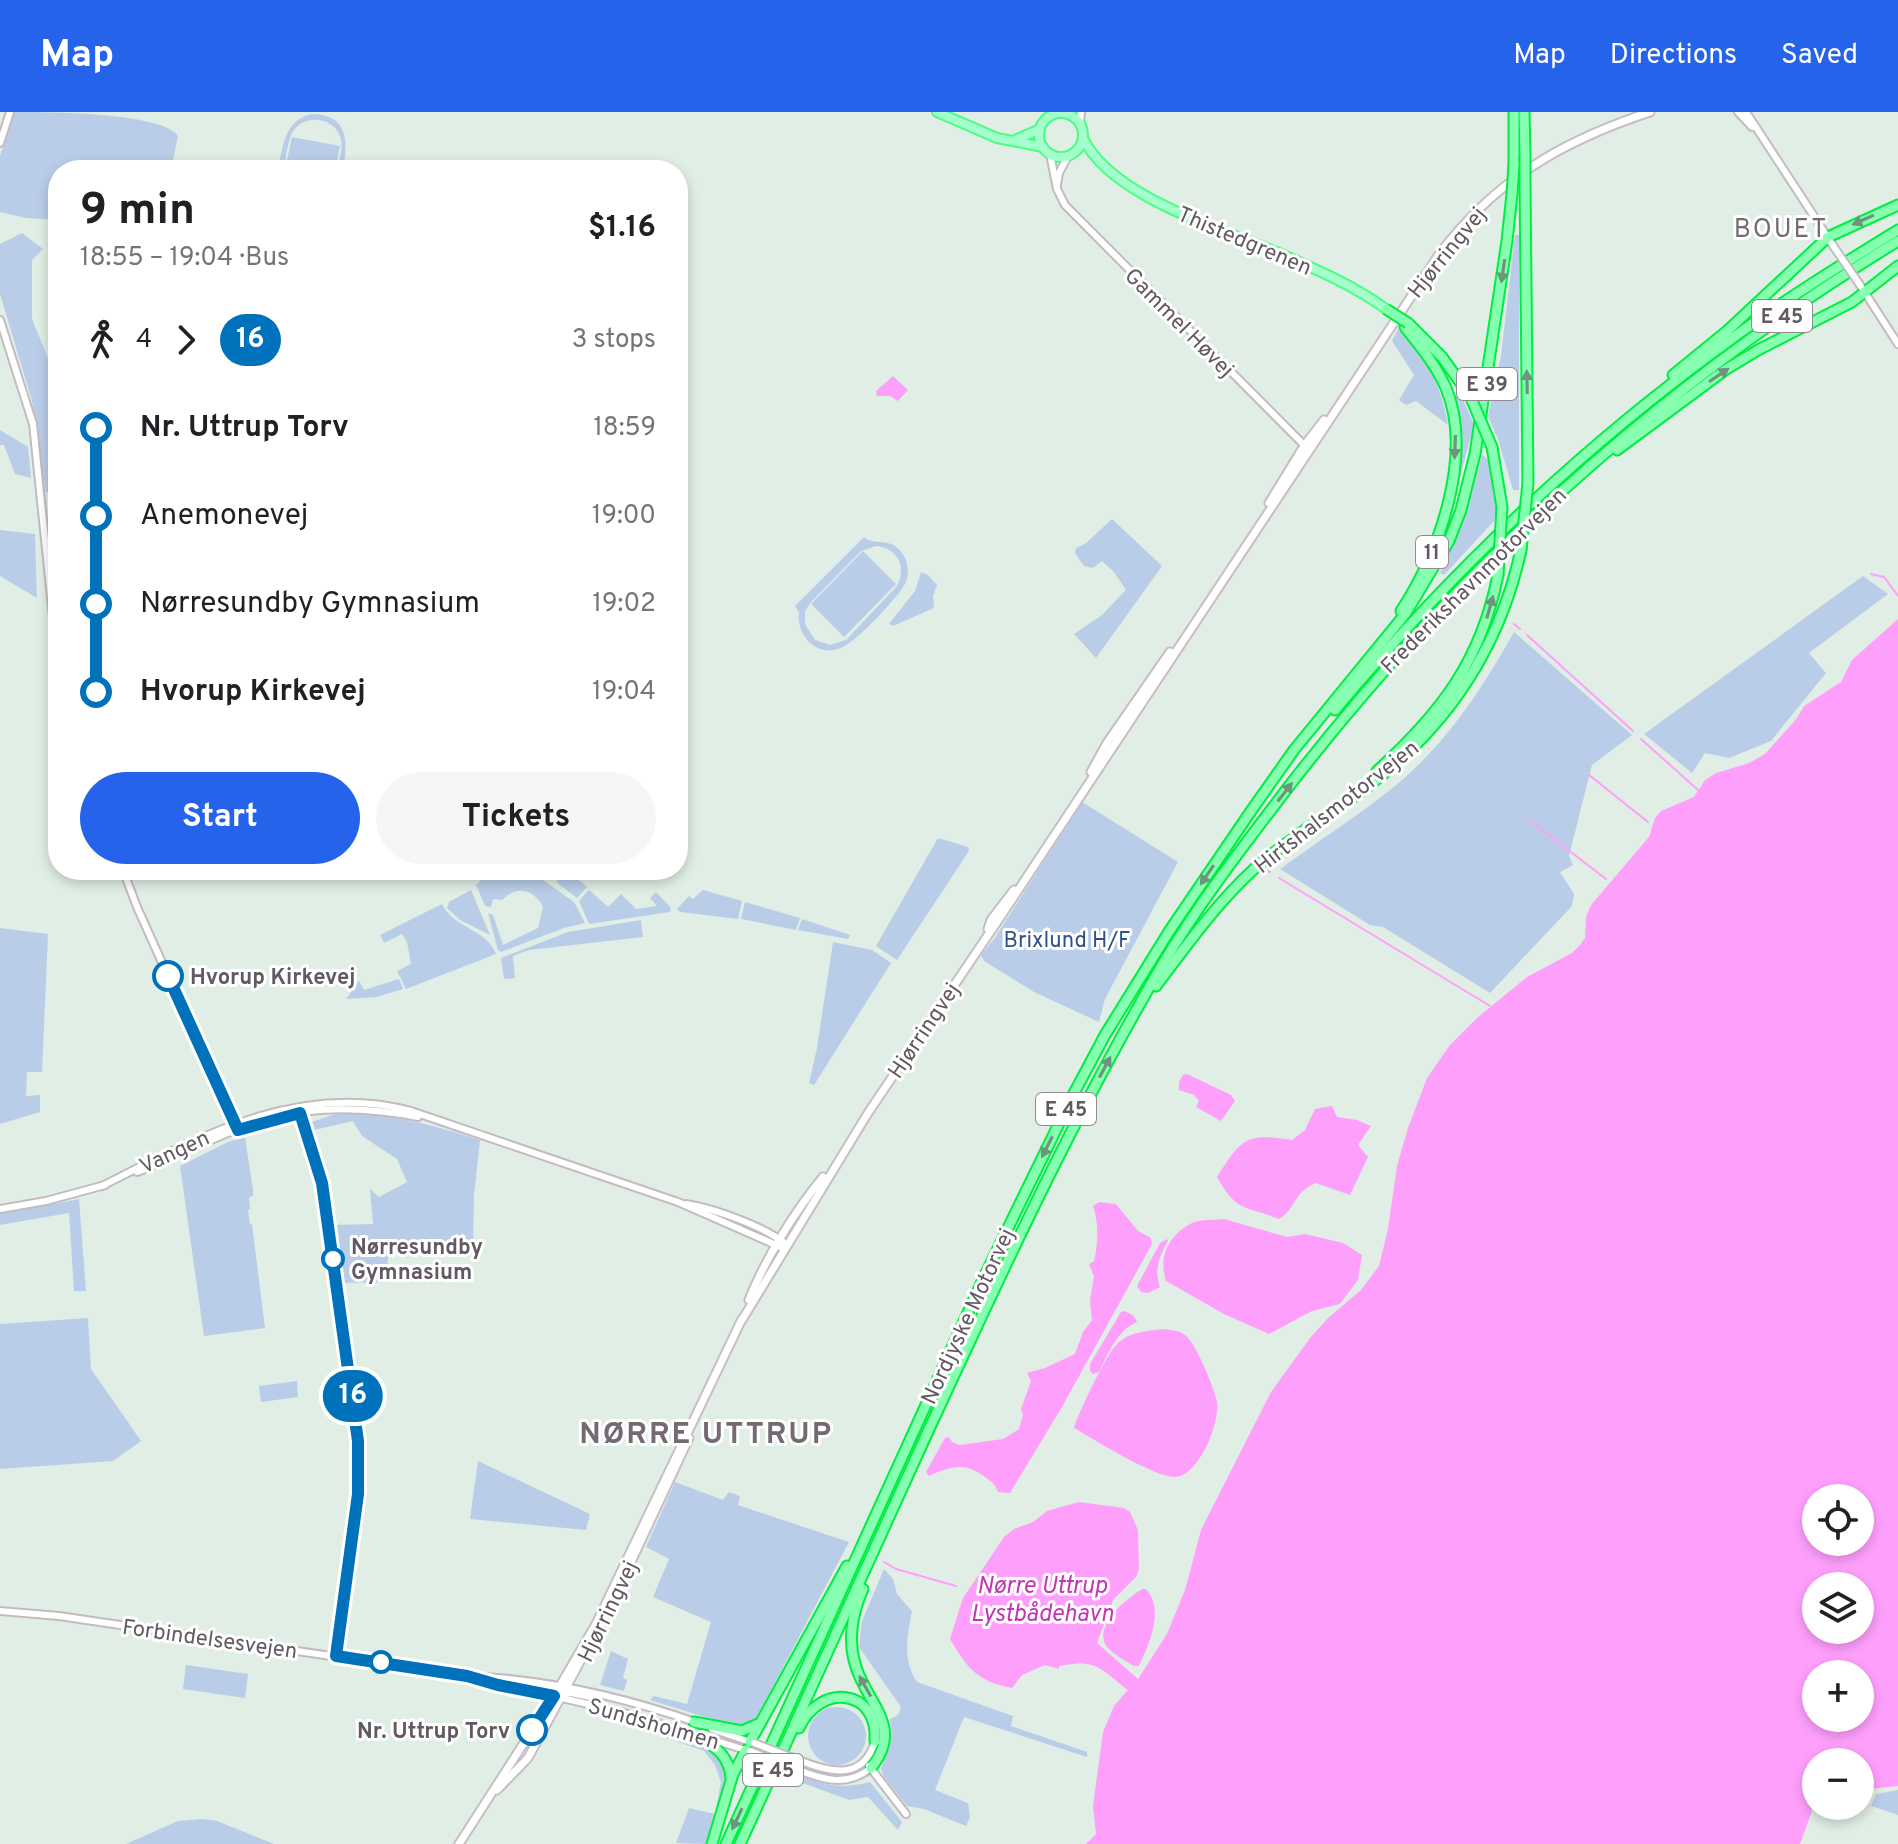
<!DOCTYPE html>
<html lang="en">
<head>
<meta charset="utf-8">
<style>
  body { margin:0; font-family:Overpass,sans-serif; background:#f6f6f6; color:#202124; height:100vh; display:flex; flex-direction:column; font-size:30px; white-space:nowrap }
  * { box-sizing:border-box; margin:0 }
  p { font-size:26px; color:#757577 }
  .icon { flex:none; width:44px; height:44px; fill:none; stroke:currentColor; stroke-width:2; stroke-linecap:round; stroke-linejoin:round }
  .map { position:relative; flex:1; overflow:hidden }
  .panel { position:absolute; left:48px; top:48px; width:640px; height:720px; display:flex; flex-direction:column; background:#fff; border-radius:32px; box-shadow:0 4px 12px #0003 }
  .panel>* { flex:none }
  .badge { padding:0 16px; border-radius:26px; font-size:28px; line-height:52px }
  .buttons { position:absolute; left:1802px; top:1372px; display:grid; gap:16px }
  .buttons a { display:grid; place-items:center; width:72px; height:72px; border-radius:50%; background:#fff; box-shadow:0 4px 12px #0003; font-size:40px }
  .map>.badge { position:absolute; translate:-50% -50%; box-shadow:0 0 0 4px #fff }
  .legs { display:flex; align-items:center; gap:12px; height:88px; padding:0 32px; font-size:26px }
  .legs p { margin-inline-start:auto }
  .summary { display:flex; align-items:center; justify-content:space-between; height:136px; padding:0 32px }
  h1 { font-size:44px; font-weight:700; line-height:60px }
  .button { display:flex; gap:16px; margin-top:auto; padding:16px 32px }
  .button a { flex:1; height:92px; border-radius:48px; background:#2563eb; color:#fff; font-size:32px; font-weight:700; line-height:92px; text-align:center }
  .button a+a { background:#f6f6f6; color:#202124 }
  ul { padding:0 32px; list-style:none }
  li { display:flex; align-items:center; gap:28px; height:88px; font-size:30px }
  li i { display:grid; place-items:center; width:12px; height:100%; margin:0 10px; background:currentColor }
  li i::after { content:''; width:20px; height:20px; margin:-10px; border:6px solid; border-radius:50%; background:#fff }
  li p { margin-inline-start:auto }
  li:first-child i { background:linear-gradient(#0000 50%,currentColor 0) }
  li:last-child i { background:linear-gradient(currentColor 50%,#0000 0) }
  header { display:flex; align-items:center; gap:48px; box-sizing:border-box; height:112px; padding:0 40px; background:#2563eb; color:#fff }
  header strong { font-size:38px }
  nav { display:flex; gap:44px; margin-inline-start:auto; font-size:28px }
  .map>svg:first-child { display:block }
</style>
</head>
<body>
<header>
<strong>Map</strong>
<nav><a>Map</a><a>Directions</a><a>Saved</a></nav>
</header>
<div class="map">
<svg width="1898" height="1732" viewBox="0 0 1898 1732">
  <rect width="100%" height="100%" fill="#e0eee5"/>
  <g fill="#bacde8" fill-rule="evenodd">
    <path d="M13,0c32,0 149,0 165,24l-7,34h-113v50l-32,-2 -26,-6v-56z"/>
    <path d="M311,2c38,0 37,28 32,56h-6c2,-10 6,-21 4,-31 -6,-23 -38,-26 -49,-6 -5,11 -6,25 -8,37h-6c5,-24 6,-49 33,-56z"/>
    <path d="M292,25l48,9 -5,24h-50z"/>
    <path d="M22,121l21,16 -11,11v59l26,64v111l-12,-2 -14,-91 -32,-107v-50z"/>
    <path d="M1515,123h4v255h-6l-15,-51 -10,-23 13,-60z"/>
    <path d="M1398,217c28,27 44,57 50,96l-32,-24 -10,4 -7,-5 15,-25 -22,-34z"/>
    <path d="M1459,279l15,33 -18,68 5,-52 -8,-43z"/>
    <path d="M0,318l28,17 3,31 -16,-4 -11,-29h-4z"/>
    <path d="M1482,342l7,7 6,20 2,27 -3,13 -50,54 -4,-2 26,-61z"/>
    <path d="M1112,407l50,47 -66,92 -22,-24 28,-19 24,-25 -12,-18 -12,-11 -9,7 -9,-2 -9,-13 1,-5 9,-4z"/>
    <path d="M0,418l35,4 2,64 -37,-22z"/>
    <path d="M864,425c10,10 29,-3 41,21 3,7 4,16 1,24 -6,14 -51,61 -65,66 -25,10 -45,-13 -42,-36l-4,-6zM876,434c22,2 31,21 21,40l-51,54 -16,5 -15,-5 -10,-16v-13l7,-10 49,-50z"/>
    <path d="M863,439l33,33 -52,53 -33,-33z"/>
    <path d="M921,460l7,3 9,10 -4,11 1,12 -41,18 -4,-2 26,-33z"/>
    <path d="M1863,464l25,18 -79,59 17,20 -55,68 -42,17 -24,-5 -13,20 -48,-39z"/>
    <path d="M1514,520l118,103 -40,30 -23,91 4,9 -13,7 14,22 -2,12 -82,87 -107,-66 -13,-2 -90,-56c38,-28 78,-53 115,-83 51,-42 87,-97 119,-154z"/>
    <path d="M1082,690l96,60 -73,137 -6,23 -65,-30 -50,-31 -3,-6 13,-16z"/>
    <path d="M938,726l30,9 1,4 -72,109 -21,-14z"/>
    <path d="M492,758h37l45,32 11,21 -21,5 -63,24 -3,-2 -10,-37 5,2 10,30 35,-17 5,-21c-9,-18 -27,-22 -41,-7l-9,-1 -2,8 -6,-1 -9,-21z"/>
    <path d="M567,758l20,17 -10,11 -21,-16z"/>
    <path d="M471,778l19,45 -30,-15 -13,-12 2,-6z"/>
    <path d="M589,778l19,17 13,-13 15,15 21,-3 -7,-8 6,-6 15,16 -1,4 -81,12 -10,-23z"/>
    <path d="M703,778l39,11 -4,18 -58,-7 -3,-3 12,-13 4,3z"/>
    <path d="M745,790l55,16 -4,12 -55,-11z"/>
    <path d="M442,792c12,25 44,24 54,50l-90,35 -9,-18 14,-7 -4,-22 -5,-8 -18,9 -4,-8z"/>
    <path d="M802,807l48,16 -2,4 -50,-9z"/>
    <path d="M641,808l2,17 -114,13 -16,6 2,22 -11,1 -3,-21 67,-26z"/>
    <path d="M0,816l48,6 -6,138h-15l-1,24 14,-1v17l-40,12z"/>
    <path d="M833,830l39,8 19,13 -77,122 -5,-2 8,-35z"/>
    <path d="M351,867l4,4 4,-2 5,9 35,-11 4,10 -27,8 -30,2 6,-8 -4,-7z"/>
    <path d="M338,1001c56,2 89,10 142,27l-6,55 -1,53 -77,1 -8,4 -1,29 -46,1 -8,-58 40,-1 -3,-35 9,8 28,-15 -10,-23 -35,-23 -9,-15 -43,10 -1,-8z"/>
    <path d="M245,1025l8,53v6l-4,1 1,12 -2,1 2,14h2l13,104 -61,8 -24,-170 48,-24z"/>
    <path d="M79,1087l7,92h-12l-5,-78 -69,12v-11z"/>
    <path d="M88,1206l3,51 50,72 -28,20 -113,8v-145z"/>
    <path d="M297,1269l1,16 -37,5 -2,-16z"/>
    <path d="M478,1349l112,53 -4,16 -116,-11z"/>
    <path d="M675,1370l48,18 6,-8 11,4 -2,9 111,37 -92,175 -6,6 -14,4 -87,-27 4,-4 33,8 24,-82 -58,-25 16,-38 -23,-12z"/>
    <path d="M884,1457l9,10 4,15 15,17c-5,25 -10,48 5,71l96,34 -2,10 76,26v5l-123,-40 -29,73 33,13 2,14 -4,9 -42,-17 -17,-3 -23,-29 -3,-8 10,-32 -1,-18 8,-4 3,-8 -42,-60 3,-26z"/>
    <path d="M611,1539l17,8 -5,19 4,2 -3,11 -24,-6z"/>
    <path d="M186,1553l62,9 -3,24 -62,-9z"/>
    <circle cx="837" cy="1624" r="29"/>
    <path d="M608,1600l99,33 15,13 6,20 -11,40 -11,26 -30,-1 13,-35 26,6 6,-32 -6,-17 -11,-14 -100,-35z"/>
    <path d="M792,1661c31,11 46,17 78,9l32,40 -4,8 -30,-33 -19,3 -60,-22z"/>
    <path d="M1898,1678v25l-27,-9 5,-12z"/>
    <path d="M203,1707l14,2 57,23h-148l52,-23z"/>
  </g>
  <g fill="#ff9ffc" fill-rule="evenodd">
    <path d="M893,264l15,14 -10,11 -8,-5h-13l-1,-5z"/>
    <path d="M1898,507v1167l-38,4v-28h-44v38l-16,44h-714l10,-10 -3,-28 10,-74 11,-26 14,-16c-27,-21 -32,-32 -69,-24v3l-14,-4 -23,10 -10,13c-34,-6 -45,-20 -62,-49l13,-41 41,-61 10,-8 19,-7 14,-11 32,-9 45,6 6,4 8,18 1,39 -3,8 -23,23 -16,43 41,36 29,-45 18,-44 16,-60 70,-138 39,-54 17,-19 34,-29 18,-24 9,-37 9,-63 11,-38 19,-50 23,-33 27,-27 50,-41 45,-24 8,-8 5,-7 1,-21 5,-12 58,-68 6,-19 6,-7 33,-14 11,-17 11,-7 33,-10 16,-9 32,-36 7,-12 37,-24 11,-22zM1816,1386h44v44h-44zM1816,1474h44v44h-44zM1816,1562h44v44h-44z"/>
    <path d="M1187,962l44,21 4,6 -14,20 -25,-14 3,-6 -5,-6 -15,-5v-8l4,-7z"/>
    <path d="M1332,994l5,11 20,3 14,6 -13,19 10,12 -18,38 -34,-12c-24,10 -18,24 -37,36 -35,-14 -42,-6 -62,-42 25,-39 29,-44 75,-37l13,-10 10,-21z"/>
    <path d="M1099,1090l17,2 22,27 13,7 1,6 -90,163 -52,86 -12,-1c-3,-8 -6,-10 -13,-15 -20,-15 -34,-11 -56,-1l-3,-4 19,-34 4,-1 3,5 8,3 43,-6 16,-10 4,-14 -2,-6 10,-28 -4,-8 18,-5 30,-14 8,-22 9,-12 -2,-19 4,-25 -5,-12 5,-3c4,-16 5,-39 -1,-55z"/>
    <path d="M1224,1107l63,18 18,-3 38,9 19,12 -4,25 -18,24 -28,7 -43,23 -45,-20 -58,-33c-8,-25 3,-46 26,-58 9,-4 23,-3 32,-4z"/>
    <path d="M1167,1127l1,2c-9,16 -14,29 -8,46l-12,6 -7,-1 -4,-6 23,-43z"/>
    <path d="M1125,1199l9,5 3,6c-19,8 -29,31 -38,50l-6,2 -3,-3v-7l31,-52z"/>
    <path d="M1162,1217c9,1 16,1 23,6 11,8 29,53 32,67 3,21 -18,75 -43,75 -22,-1 -79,-37 -100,-49 5,-16 33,-76 45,-86 11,-10 29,-11 43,-13z"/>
    <path d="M1142,1477h4c19,20 3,56 -7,77h-5c-8,-5 -28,-15 -30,-25 -5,-21 23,-42 38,-52z"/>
  </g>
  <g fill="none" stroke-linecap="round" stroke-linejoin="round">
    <g stroke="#ff9ffc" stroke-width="2">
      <path d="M1871,462l13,3 14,19"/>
      <path d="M1514,512l6,5"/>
      <path d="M1527,523l106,96"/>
      <path d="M1641,627l57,51"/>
      <path d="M1589,663l59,47"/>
      <path d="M1529,708l77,59"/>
      <path d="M1266,758l4,2"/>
      <path d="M1279,766l211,128"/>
      <path d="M884,1450l12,7 60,17"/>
    </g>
    <defs>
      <g id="tertiary">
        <path d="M1738,0l14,15"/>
        <path d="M1746,0l88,135"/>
        <path d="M1065,2l2,-2"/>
        <path d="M1080,12l1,-12"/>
        <path d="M0,31l10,-31"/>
        <path d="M1050,42l7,35 8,16 242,243"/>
        <path d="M1057,73l2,-12 9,-17"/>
        <path d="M1860,173l38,59"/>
        <path d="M0,208l33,104 25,241"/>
        <path d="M123,758l14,37 99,220"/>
        <path d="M137,1060c46,-18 91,-43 139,-55 47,-12 95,-9 142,0"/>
        <path d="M102,1074c97,-49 198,-105 309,-75l267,91 107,47"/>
        <path d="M686,1092c27,4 80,23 101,41"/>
        <path d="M0,1097l46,-8 59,-16"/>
        <path d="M0,1499l59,5 408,60c78,3 157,21 231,47"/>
        <path d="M475,1566l143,33 131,40"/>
        <path d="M523,1575l37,3"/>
        <path d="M560,1582l11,-1 25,5"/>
        <path d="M712,1617l38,13"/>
        <path d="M801,1649c30,12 63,19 74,-20"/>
        <path d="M869,1654l37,48"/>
        <path d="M798,1658c26,10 49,17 73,-2"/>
      </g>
      <g id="secondary">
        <path d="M1269,391l35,-57 20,-26"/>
        <path d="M1091,660l16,-29 63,-91"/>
        <path d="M988,817l3,-9 23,-30"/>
        <path d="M749,1188c16,-41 46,-89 74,-123"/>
        <path d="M742,1208l126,-207 137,-203 435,-657c57,-74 122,-112 210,-141"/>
        <path d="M623,1467l66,-141"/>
        <path d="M497,1678l31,-32 81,-150"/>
        <path d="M459,1732l95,-148 42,-72 146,-305"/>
      </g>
      <g id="primary">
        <path d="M937,0l60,26 46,9"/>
        <circle cx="1061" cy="23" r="22"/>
        <path d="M1083,26c29,61 145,92 205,119 34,15 68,30 98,52"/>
        <path d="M1015,28l25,-11"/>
      </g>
      <g id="motorway">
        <path d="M1524,0l1,44"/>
        <path d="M1514,52v-52"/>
        <path d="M1525,73l3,298"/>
        <path d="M1408,211l34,34 28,39"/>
        <path d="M1673,263l54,-44 101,-94 70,-32"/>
        <path d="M1492,335l10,60"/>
        <path d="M1617,338l108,-80 33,-20 94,-48 46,-36"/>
        <path d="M1401,499c38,-58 73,-156 45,-223 -10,-23 -26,-42 -41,-61"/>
        <path d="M1335,598c117,-139 248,-264 395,-370 54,-40 111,-75 168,-110"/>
        <path d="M1377,659c64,-58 104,-110 121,-196"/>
        <path d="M1156,874c31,-41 60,-82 98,-117 34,-30 73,-53 109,-79 83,-61 136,-139 158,-240"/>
        <path d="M863,1477c-11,25 -16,51 -7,78 12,38 48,60 15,101"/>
        <path d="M694,1610l48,9 16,-7"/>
        <path d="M799,1616c21,-46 80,-39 76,13"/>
        <path d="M695,1621c18,13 34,21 36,45"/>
        <path d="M750,1630l97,-176"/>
        <path d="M712,1732l21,-70 13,-24"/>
        <path d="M726,1732l260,-571 87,-178 32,-60 65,-105 81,-119 43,-61 112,-137 43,-72 12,-31 14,-56 32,-213 5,-47"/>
        <path d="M740,1732c62,-135 123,-270 185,-406 74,-160 147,-319 236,-471 38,-64 84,-123 129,-182 168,-217 373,-401 608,-544"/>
      </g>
    </defs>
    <use href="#tertiary" stroke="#c4bbc2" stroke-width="10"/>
    <use href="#secondary" stroke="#c8bdc6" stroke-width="11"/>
    <use href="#primary" stroke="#49fe82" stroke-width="12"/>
    <use href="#motorway" stroke="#0e4" stroke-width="13"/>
    <use href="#tertiary" stroke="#fff" stroke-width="6"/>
    <use href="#secondary" stroke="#fff" stroke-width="7"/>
    <use href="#primary" stroke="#a4ffcc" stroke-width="8"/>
    <use href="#motorway" stroke="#86ffb0" stroke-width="9"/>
    <defs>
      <g id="tertiary-bridge">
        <path d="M1834,135l26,38"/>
        <path d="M754,1631l47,18"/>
        <path d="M750,1639l48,19"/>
      </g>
      <g id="motorway-bridge">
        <path d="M1525,44v29"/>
        <path d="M1512,82l2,-30"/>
        <path d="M1386,197l22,14"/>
        <path d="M1470,284l22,51"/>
        <path d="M1521,438l7,-67"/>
        <path d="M1498,463l4,-68"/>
      </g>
    </defs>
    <use href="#tertiary-bridge" stroke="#c4bbc2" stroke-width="10" stroke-linecap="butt"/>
    <use href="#motorway-bridge" stroke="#0e4" stroke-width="13" stroke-linecap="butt"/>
    <use href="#tertiary-bridge" stroke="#fff" stroke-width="6"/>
    <use href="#motorway-bridge" stroke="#86ffb0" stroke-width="9"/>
  </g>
  <defs><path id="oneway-solid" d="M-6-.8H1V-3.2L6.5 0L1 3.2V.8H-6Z" transform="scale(2)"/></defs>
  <g fill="#6f937d">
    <use href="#oneway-solid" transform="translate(1863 108) rotate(156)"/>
    <use href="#oneway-solid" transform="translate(1503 159) rotate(98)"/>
    <use href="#oneway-solid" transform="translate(1719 263) rotate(-34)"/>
    <use href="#oneway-solid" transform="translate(1527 270) rotate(-91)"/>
    <use href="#oneway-solid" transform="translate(1455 335) rotate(92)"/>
    <use href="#oneway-solid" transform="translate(1490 495) rotate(-74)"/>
    <use href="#oneway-solid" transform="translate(1285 680) rotate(-52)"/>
    <use href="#oneway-solid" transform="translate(1207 763) rotate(124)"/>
    <use href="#oneway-solid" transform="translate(1105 955) rotate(-62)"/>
    <use href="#oneway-solid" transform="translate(1047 1035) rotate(117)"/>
    <use href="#oneway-solid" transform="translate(865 1574) rotate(-119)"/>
    <use href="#oneway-solid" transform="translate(737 1707) rotate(115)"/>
  </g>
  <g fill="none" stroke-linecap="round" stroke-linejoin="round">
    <defs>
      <path id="line-1" d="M168,864l70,154 62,-17 22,70 36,258v53l-22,162 131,20 31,9 56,11 -22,34"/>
    </defs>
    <use href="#line-1" stroke="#fff" stroke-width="18"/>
    <use href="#line-1" stroke="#0072bc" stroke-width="12"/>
  </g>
  <g fill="#fff" stroke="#0072bc" stroke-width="4">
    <circle cx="168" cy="864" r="14"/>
    <circle cx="333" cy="1147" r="10"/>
    <circle cx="381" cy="1550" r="10"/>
    <circle cx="532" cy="1618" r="14"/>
  </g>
  <g text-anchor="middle" stroke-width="6" stroke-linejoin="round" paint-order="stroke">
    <g fill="#fff" stroke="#928b91" stroke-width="2">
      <rect x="1752" y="188" width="60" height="32" rx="6"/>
      <rect x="1457" y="256" width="60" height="32" rx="6"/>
      <rect x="1416" y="424" width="32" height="32" rx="6"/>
      <rect x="1036" y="981" width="60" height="32" rx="6"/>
      <rect x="743" y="1642" width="60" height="32" rx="6"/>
    </g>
    <g font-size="20" font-weight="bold" fill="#635962">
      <text x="1782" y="211">E 45</text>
      <text x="1487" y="279">E 39</text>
      <text x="1432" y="447">11</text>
      <text x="1066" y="1004">E 45</text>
      <text x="773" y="1665">E 45</text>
    </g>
    <g font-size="22" fill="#635962" stroke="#fff">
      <text transform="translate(1245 128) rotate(23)" y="8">Thistedgrenen</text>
      <text transform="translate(1446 140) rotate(-51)" y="8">Hjørringvej</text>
      <text transform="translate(1180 210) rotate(45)" y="8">Gammel Høvej</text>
      <text transform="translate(1473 468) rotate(-45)" y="8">Frederikshavnmotorvejen</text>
      <text transform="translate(1336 694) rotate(-38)" y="8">Hirtshalsmotorvejen</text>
      <text transform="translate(923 918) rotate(-56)" y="8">Hjørringvej</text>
      <text transform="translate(174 1039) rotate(-25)" y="8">Vangen</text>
      <text transform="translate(967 1204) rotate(-65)" y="8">Nordjyske Motorvej</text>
      <text transform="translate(607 1499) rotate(-64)" y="8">Hjørringvej</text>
      <text transform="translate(210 1526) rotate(8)" y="8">Forbindelsesvejen</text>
      <text transform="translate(654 1611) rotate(16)" y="8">Sundsholmen</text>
    </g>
    <g font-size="22" fill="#2e508d" stroke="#fff">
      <text x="1067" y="835">Brixlund H/F</text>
    </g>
    <g font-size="22" font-weight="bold" fill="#635962" stroke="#fff" text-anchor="start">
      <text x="190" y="872">Hvorup Kirkevej</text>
      <text x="351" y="1142">Nørresundby<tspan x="351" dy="25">Gymnasium</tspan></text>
      <text x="510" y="1626" text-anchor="end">Nr. Uttrup Torv</text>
    </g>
    <g font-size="24" font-style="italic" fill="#c435b4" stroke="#fff">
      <text x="1042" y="1481">Nørre Uttrup<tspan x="1042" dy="28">Lystbådehavn</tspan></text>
    </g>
    <g font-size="26" letter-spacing="2" fill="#756a74" stroke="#fff">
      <text x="1781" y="125">BOUET</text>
    </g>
    <g font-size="30" font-weight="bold" letter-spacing="2" fill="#756a74" stroke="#fff">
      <text x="706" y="1331">NØRRE UTTRUP</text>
    </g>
  </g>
</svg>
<div class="buttons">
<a><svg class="icon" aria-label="locate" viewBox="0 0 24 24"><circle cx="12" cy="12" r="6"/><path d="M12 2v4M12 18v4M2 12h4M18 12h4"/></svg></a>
<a><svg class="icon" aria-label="layers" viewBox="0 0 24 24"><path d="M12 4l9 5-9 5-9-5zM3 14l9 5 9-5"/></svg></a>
<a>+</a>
<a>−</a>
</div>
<b class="badge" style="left:353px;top:1284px;background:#0072bc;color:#fff">16</b>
<section class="panel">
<div class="summary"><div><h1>9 min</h1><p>18:55 – 19:04 · Bus</p></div><b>$1.16</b></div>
<div class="legs"><svg class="icon" aria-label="walk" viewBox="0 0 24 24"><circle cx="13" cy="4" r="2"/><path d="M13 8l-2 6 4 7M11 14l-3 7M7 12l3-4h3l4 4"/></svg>4<svg class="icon" aria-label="forward" viewBox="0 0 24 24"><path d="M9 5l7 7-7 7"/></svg><b class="badge" style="background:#0072bc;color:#fff">16</b><p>3 stops</p></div>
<ul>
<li><i style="color:#0072bc"></i><b>Nr. Uttrup Torv</b><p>18:59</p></li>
<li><i style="color:#0072bc"></i><span>Anemonevej</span><p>19:00</p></li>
<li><i style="color:#0072bc"></i><span>Nørresundby Gymnasium</span><p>19:02</p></li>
<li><i style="color:#0072bc"></i><b>Hvorup Kirkevej</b><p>19:04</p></li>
</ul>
<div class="button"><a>Start</a><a>Tickets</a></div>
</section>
</div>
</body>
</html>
